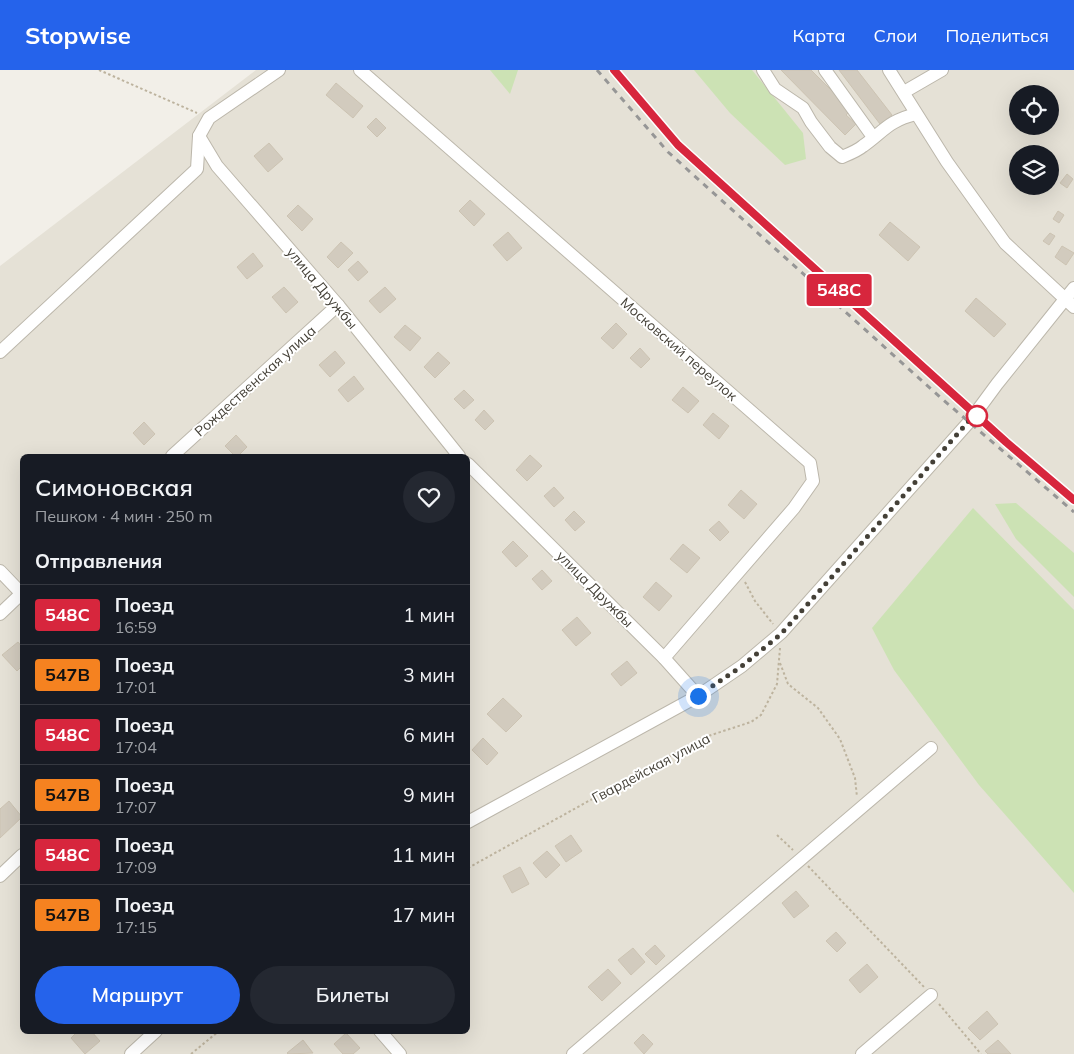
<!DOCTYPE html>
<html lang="ru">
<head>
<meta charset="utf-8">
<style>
  body { margin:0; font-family:Mulish,sans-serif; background:#242831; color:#f1f3f6; height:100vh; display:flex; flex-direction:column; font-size:19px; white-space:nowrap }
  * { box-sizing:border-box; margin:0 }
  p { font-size:16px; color:#9ea1a6 }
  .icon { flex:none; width:28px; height:28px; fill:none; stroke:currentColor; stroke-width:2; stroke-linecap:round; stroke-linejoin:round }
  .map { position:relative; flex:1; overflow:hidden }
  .panel { position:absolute; left:20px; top:384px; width:450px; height:580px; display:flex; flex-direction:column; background:#171b24; border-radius:8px; box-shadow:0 5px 20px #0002 }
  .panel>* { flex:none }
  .badge { padding:0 10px; border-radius:4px; font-size:18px; line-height:32px }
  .buttons { position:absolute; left:1009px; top:15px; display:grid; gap:10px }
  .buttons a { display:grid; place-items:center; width:50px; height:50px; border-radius:50%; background:#171b24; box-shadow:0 5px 20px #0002; font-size:25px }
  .you { position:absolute; width:25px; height:25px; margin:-12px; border:4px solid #fff; border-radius:50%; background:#1a73e8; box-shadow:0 0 0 8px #1a73e833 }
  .map>.badge { position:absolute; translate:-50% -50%; box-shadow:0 0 0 2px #fff }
  h2 { padding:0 15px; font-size:19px; line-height:45px }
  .round { display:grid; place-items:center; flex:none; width:52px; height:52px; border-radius:26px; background:#242831 }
  .overview { display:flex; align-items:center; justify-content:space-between; height:85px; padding:0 15px }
  h1 { font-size:24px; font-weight:600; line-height:38px }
  .action { display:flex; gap:10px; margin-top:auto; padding:10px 15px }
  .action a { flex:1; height:58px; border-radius:30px; background:#2563eb; color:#fff; font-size:20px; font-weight:600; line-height:58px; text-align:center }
  .action a+a { background:#242831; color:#f1f3f6 }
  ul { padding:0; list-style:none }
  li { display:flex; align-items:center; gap:15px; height:60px; padding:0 15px; border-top:1px solid #363941 }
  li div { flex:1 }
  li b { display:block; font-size:19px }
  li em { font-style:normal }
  li .badge { min-width:55px; font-weight:700; text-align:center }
  header { display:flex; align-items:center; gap:30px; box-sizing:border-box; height:70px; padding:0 25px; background:#2563eb; color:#fff }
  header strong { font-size:24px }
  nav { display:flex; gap:28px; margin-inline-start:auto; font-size:18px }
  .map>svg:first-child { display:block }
</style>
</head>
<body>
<header>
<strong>Stopwise</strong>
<nav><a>Карта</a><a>Слои</a><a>Поделиться</a></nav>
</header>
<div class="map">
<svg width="1074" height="984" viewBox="0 0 1074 984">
  <rect width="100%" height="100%" fill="#f2efe8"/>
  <path fill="#e5e1d6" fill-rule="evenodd" d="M256,0h818v984h-1074v-788zM1018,24h32v32h-32zM1018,84h32v32h-32zM22,386h446v575h-446z"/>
  <g fill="#cce2b4">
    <path d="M490,0h28l-8,24z"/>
    <path d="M694,0h58l51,63 3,26 -21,6 -55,-52z"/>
    <path d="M1016,433l58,50v44l-58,-58 -21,-35z"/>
    <path d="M973,438l101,102v283l-95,-108 -85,-115 -22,-42z"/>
  </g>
  <g fill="#d2cbbe" stroke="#ccc3b2">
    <path d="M781,0h30l40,40 -5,5 10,9 -11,11z"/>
    <path d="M839,0h18l35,45 -12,9z"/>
    <path d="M336,13l27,23 -10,12 -27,-23z"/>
    <path d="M376,48l10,10 -9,9 -10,-10z"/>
    <path d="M269,73l14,16 -15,13 -14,-16z"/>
    <path d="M1067,104l6,5 -6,9 -7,-5z"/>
    <path d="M470,130l15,14 -11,12 -15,-15z"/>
    <path d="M298,135l15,14 -11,12 -15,-15z"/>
    <path d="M1058,141l6,4 -5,8 -6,-4z"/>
    <path d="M890,152l30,25 -12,14 -29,-26z"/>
    <path d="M508,162l14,16 -15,13 -14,-16z"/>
    <path d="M1050,163l5,3 -6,9 -6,-4z"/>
    <path d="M341,172l12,11 -15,15 -11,-11z"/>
    <path d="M1062,176l12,7 -8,12 -11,-8z"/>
    <path d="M253,183l10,13 -16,13 -10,-12z"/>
    <path d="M358,191l10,11 -10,9 -10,-11z"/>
    <path d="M284,217l14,15 -12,11 -14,-16z"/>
    <path d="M385,217l11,12 -16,14 -11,-12z"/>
    <path d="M976,228l30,26 -12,13 -29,-26z"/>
    <path d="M616,253l11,11 -14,15 -12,-11z"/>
    <path d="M405,255l16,13 -11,13 -16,-14z"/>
    <path d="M640,278l10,11 -9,9 -11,-10z"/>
    <path d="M335,281l10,12 -15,14 -11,-12z"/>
    <path d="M438,282l12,11 -15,15 -11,-11z"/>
    <path d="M354,306l10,13 -16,13 -10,-12z"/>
    <path d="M683,317l16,14 -11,12 -16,-13z"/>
    <path d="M464,320l10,10 -10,9 -10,-10z"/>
    <path d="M484,340l10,11 -9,9 -10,-10z"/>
    <path d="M713,343l16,13 -10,13 -16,-14z"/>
    <path d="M144,352l11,12 -11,11 -11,-12z"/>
    <path d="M236,365l11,12 -9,9h-3l-10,-10z"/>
    <path d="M530,385l12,11 -15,15 -11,-11z"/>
    <path d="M554,417l10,11 -10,9 -10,-11z"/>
    <path d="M741,420l16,14 -13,15 -16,-14z"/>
    <path d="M574,441l11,11 -10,9 -10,-11z"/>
    <path d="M719,451l10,11 -9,9 -11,-11z"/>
    <path d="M513,471l15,15 -12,11 -14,-15z"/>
    <path d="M683,474l17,14 -13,15 -17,-14z"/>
    <path d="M542,500l10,11 -10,9 -10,-11z"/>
    <path d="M656,512l16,14 -13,15 -16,-14z"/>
    <path d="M577,547l14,16 -15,13 -14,-16z"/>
    <path d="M18,572l4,5v19l-5,5 -15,-16z"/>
    <path d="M627,591l10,12 -16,13 -10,-12z"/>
    <path d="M503,628l19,18 -16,16 -19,-18z"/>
    <path d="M483,668l15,15 -11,12 -15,-15z"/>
    <path d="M9,731l13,16 -22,21v-29z"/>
    <path d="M571,765l11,16 -16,11 -11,-16z"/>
    <path d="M547,781l13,14 -14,13 -13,-15z"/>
    <path d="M520,797l9,17 -17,9 -9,-17z"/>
    <path d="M796,821l13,15 -15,12 -12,-15z"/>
    <path d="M836,862l10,11 -9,9 -11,-11z"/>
    <path d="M655,875l10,11 -9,9 -11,-11z"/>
    <path d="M633,878l12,14 -14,13 -13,-15z"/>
    <path d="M867,894l11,13 -18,16 -11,-13z"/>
    <path d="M608,899l13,14 -19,18 -14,-14z"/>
    <path d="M987,941l11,13 -18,16 -12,-12z"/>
    <path d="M78,961h13l9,10 -15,13 -14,-16z"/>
    <path d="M346,963l14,15 -7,6h-10l-9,-10z"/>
    <path d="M643,964l10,10 -9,10 -10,-11z"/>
    <path d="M303,970l10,13 -25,1 -1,-1z"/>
    <path d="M998,970l13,14h-23l-3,-3z"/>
  </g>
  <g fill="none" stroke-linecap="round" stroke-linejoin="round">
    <defs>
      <g id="minor">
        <path d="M279,0l-70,48 -10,18 18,30 121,139 121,151"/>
        <path d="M360,0l450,393 3,18 -19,27 -130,150"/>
        <path d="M763,0l12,19 28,19 8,14 19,25 12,10c7,-3 15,-6 21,-11 21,-15 25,-25 53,-32"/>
        <path d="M825,0l48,67"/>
        <path d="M889,0l58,92 58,81 69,64"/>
        <path d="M904,22l38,-22"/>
        <path d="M0,282l197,-183 2,-33"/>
        <path d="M172,386l166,-151"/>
        <path d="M468,394l196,194 34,38"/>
        <path d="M0,501l22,23"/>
        <path d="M0,544l22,-21"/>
        <path d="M468,752l230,-126 44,-30 39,-33 188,-211 28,-38 77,-96"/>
        <path d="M0,806l22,-21"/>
        <path d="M380,961l20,23"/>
        <path d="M131,984l25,-23"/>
        <path d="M573,984l358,-306"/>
        <path d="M862,984l69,-59"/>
      </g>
    </defs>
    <use href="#minor" stroke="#bcb7ab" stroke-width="14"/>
    <g stroke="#bdb39e" stroke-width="2" stroke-dasharray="2.5 2.5" stroke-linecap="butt">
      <path d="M99,0l98,43"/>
      <path d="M745,512l10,19 18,23"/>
      <path d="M780,593l8,21 30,24 22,31 15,39 2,19"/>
      <path d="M777,765l16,15"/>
      <path d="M808,796l116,121"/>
      <path d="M468,798l234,-130 49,-16 10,-7 16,-31 3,-36"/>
      <path d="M939,934l42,50"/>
      <path d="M191,984l28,-23"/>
    </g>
    <use href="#minor" stroke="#fff" stroke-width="12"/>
    <g stroke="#969696" stroke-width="3" stroke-dasharray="6 6" stroke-linecap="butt">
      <path d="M597,0l71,82 273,246 133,114"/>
      <path d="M614,0l64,75 328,297 68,58"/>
    </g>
  </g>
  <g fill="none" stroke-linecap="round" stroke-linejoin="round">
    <defs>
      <path id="line" d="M614,0l64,75 328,297 68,58"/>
    </defs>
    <use href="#line" stroke="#fff" stroke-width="11"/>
    <use href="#line" stroke="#d7263d" stroke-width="8"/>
    <path stroke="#444037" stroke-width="5" stroke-dasharray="0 9" d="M698,626l44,-30 39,-32 50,-56 144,-164 2,2"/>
  </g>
  <circle fill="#fff" stroke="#d7263d" stroke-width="2.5" cx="977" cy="346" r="10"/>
  <g text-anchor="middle" stroke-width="4" stroke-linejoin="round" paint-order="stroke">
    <g font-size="14" fill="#444037" stroke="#fff">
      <text transform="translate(322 218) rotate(50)" y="5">улица Дружбы</text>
      <text transform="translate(679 279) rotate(41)" y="5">Московский переулок</text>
      <text transform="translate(255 311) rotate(-42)" y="5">Рождественская улица</text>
      <text transform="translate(595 519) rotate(45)" y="5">улица Дружбы</text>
      <text transform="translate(651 698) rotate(-28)" y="5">Гвардейская улица</text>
    </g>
  </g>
</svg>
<div class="buttons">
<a><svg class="icon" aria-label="locate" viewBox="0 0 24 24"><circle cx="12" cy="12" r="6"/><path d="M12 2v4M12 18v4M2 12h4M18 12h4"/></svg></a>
<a><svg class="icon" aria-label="layers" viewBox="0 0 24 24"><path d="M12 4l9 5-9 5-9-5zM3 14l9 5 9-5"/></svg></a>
</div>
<div class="you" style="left:698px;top:626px"></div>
<b class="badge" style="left:839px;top:220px;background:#d7263d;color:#fff">548С</b>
<section class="panel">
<div class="overview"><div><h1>Симоновская</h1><p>Пешком · 4 мин · 250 m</p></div><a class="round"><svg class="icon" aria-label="heart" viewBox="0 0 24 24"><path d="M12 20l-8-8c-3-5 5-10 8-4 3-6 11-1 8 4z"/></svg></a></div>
<h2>Отправления</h2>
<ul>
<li><span class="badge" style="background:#d7263d;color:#fff">548С</span><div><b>Поезд</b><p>16:59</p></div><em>1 мин</em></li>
<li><span class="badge" style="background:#f58220;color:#111">547В</span><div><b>Поезд</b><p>17:01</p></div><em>3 мин</em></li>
<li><span class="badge" style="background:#d7263d;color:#fff">548С</span><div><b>Поезд</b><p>17:04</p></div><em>6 мин</em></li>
<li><span class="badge" style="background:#f58220;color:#111">547В</span><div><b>Поезд</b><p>17:07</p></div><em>9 мин</em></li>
<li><span class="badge" style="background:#d7263d;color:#fff">548С</span><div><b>Поезд</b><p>17:09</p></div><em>11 мин</em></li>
<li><span class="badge" style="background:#f58220;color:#111">547В</span><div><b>Поезд</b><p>17:15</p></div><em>17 мин</em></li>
</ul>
<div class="action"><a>Маршрут</a><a>Билеты</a></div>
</section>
</div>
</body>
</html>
